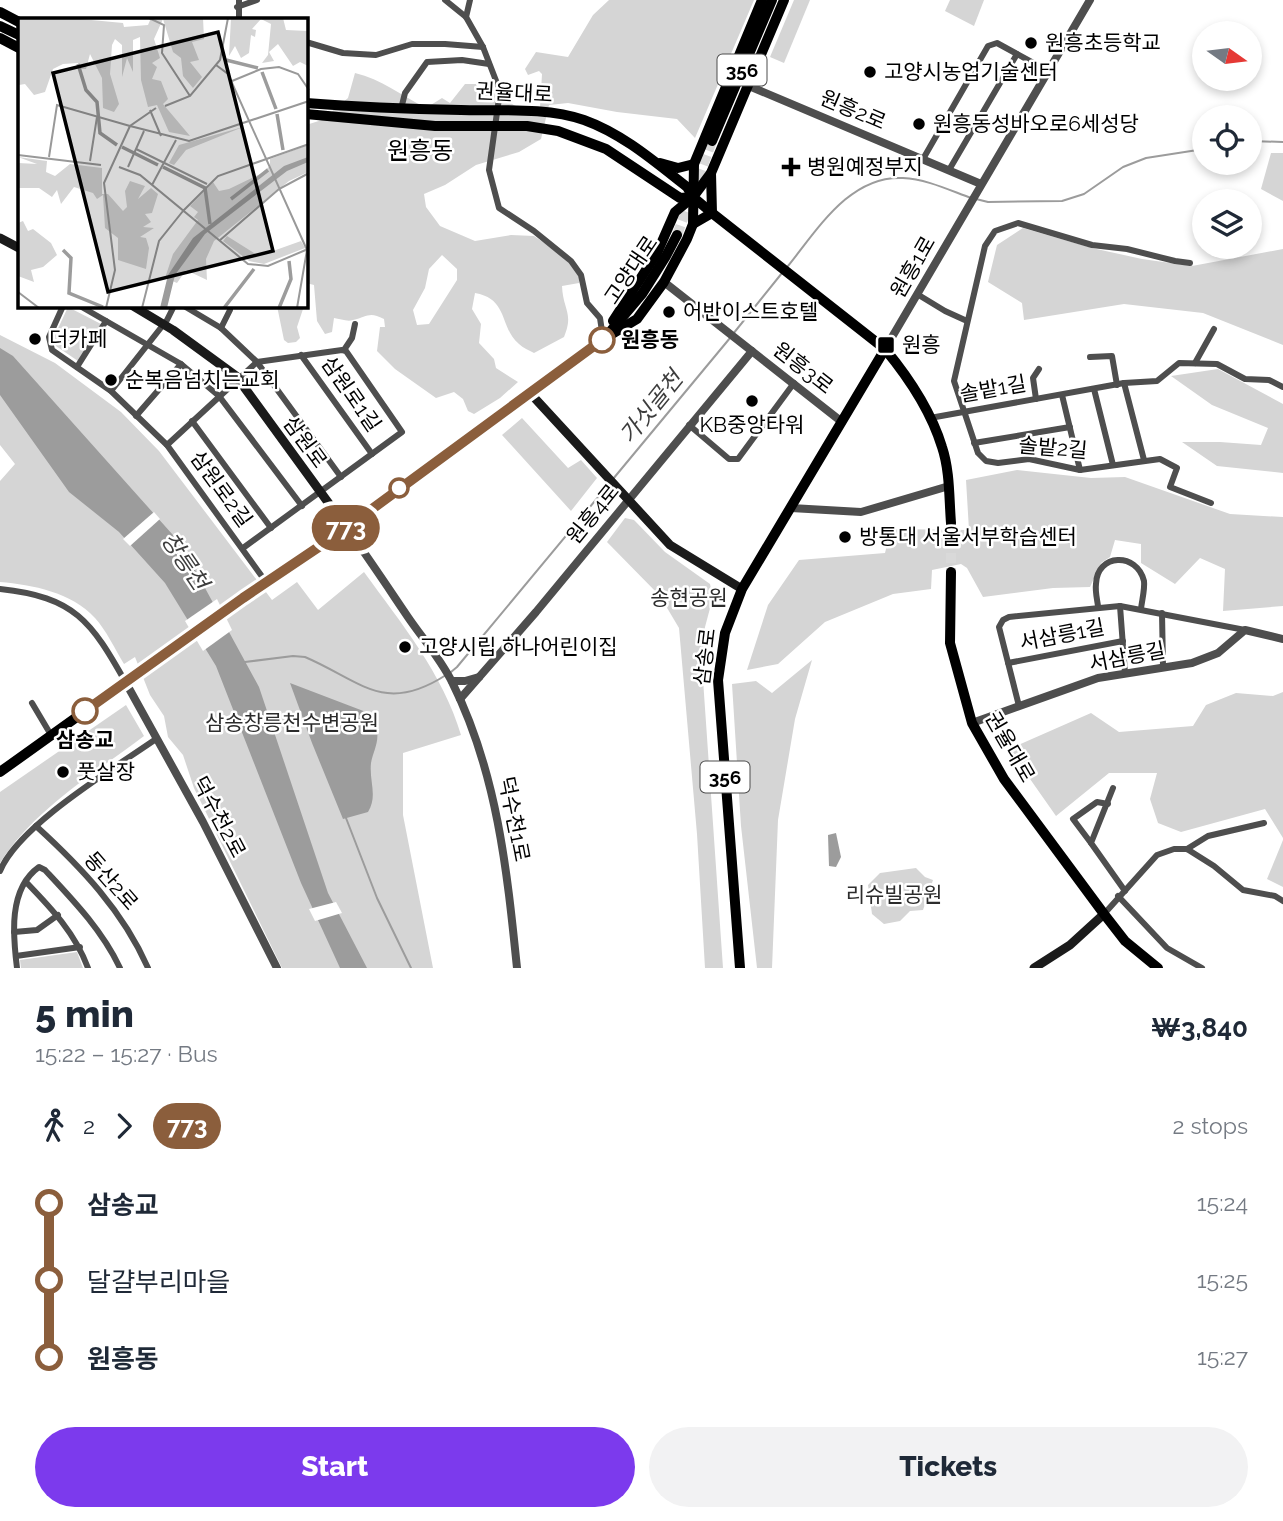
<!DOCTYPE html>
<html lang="en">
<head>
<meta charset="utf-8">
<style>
  body { margin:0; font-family:Raleway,"Noto Sans KR",sans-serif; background:#f2f2f3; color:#1f2937; height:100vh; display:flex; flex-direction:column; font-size:26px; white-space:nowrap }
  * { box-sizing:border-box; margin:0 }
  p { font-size:23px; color:#747a83 }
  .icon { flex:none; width:38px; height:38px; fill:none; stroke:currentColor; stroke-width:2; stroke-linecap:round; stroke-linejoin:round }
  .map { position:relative; height:968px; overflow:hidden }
  .side { display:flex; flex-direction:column; background:#fff; flex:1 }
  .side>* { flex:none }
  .badge { padding:0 14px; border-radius:23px; font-size:24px; line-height:46px }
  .needle { width:46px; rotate:104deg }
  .tools { position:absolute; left:1192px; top:21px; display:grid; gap:14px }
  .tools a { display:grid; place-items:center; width:70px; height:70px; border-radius:50%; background:#fff; box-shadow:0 4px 10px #0003; font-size:35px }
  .map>.badge { position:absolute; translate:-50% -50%; box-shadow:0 0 0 4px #fff }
  .legs { display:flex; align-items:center; gap:10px; height:77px; padding:0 35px; font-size:23px }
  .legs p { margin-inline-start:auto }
  .overview { display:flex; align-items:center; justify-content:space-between; height:119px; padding:0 35px }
  h1 { font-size:38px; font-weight:800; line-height:52px }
  .primary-button { display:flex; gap:14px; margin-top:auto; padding:14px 35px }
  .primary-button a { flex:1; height:80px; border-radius:42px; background:#7c3aed; color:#fff; font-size:28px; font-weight:800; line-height:80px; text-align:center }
  .primary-button a+a { background:#f2f2f3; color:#1f2937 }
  ul { padding:0 35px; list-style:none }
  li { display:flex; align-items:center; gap:24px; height:77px; font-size:26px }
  li i { display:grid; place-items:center; width:10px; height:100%; margin:0 9px; background:currentColor }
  li i::after { content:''; width:18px; height:18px; margin:-9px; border:5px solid; border-radius:50%; background:#fff }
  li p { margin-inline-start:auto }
  li:first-child i { background:linear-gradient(#0000 50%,currentColor 0) }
  li:last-child i { background:linear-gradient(currentColor 50%,#0000 0) }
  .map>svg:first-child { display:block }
</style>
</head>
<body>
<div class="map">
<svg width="1283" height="968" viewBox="0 0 1283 968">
  <rect width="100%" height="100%" fill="#fff"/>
  <g fill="#d5d5d5" fill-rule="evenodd">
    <path d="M609,0h145l-59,138 -18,-19 -60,-7 -49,-9 -19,2 -8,34 -22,13 -43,13 -31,20 -21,9 2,13 14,19 35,15 36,-6 23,1 37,25 10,14 -2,8 -17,3c1,24 12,27 2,51l-30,16c-5,-3 -11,-5 -15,-9 -20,-17 -10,-45 -44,-51l-3,16 9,15 -2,19 15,16 2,9 22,14 -18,16 -26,16 -6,-3 -5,-12 -9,-7 -18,6 -41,-29 -18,-18 3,-24h5l-1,-8c-15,-8 -17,-2 -31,1 -5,2 -13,-1 -19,-2l-2,14 -7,2 -8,-13 -3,-36 -8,-2v-158l16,-5 26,-22 7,-25c26,6 47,23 71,35l16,-10 8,5 15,-19h17l44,29 14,-5 2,-34 -3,-3 -11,4 -3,-6 11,-17 32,5 25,-42zM442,255l15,14v11l-28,44 -12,1 -4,-15 12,-22 4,-19z"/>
    <path d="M794,0h16l-26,63 -14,-6z"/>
    <path d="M950,0h34l-10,26 -29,-15z"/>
    <path d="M1271,153h12v48l-22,-12z"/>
    <path d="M1023,228l69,20 50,11 50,7 91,-17v96l-80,-32 -79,-9 -100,16 -2,-17 -34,-21 9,-37z"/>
    <path d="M277,306h27l-7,21 3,11 -4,4 -8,1 -4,-3z"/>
    <path d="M68,307l33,17 -23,37 -22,-15 -2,-9z"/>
    <path d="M0,335l55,28 66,49 38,39 113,149 25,-18 21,28 46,-38c37,51 79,102 97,163l-58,18v62l30,153h-151l-88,-180 -11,-33 -15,-18 -4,-21 -14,-21 -15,-38 -11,7c-9,-15 -18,-34 -29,-46 -24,-26 -62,-33 -95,-36v-101l15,-17 -15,-19z"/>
    <path d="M1218,369l65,35v69l-66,-7 -35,-24h38l41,3 7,-17 -56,-23 -41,-29z"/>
    <path d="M522,418l46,50 13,-8 16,18 -26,33 -69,-76z"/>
    <path d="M1017,470l74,8 34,-1 105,37 53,3v89l-60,5 2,-42 -25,-11 -25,26 -34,-21v-19l-26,-4 -5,17 -9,6 -11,24 -37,1 -70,9 -16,-29 -6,-4 -29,6 -1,19 -38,5 -68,28 -47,42 -31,6 21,-65 31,-45 86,-7 6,-24 78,1 -3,-50z"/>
    <path d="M625,518l9,2 31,32 45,32 3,13 -8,30 -3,38 21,303h-18l-8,-134 -18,-206 -19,-32 -53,-54z"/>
    <path d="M812,660l-17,59 -17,101 -6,148h-15l-16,-142 -9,-142 24,-3 16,12z"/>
    <path d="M1283,692v146l-18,-29 -84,23 -23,-9 -8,-24 7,-26h-48l-53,43 -47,-67 82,-36 28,19 74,-6 13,-21 30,-12 37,3z"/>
    <path d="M126,705l18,31c-49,37 -111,74 -144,127v-71z"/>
    <path d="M1283,840v47l-16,-8z"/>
    <path d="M916,868l9,9 8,3 -10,30 -13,1 -10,10 -16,3 -12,-10 -4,-29 12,-12z"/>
    <path d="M77,952l6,16h-62l-1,-8z"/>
  </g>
  <g fill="#9c9c9c">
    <path d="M0,348l13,8 168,188 78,143 69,206 39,75h-27l-39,-85 -85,-217 -51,-83 -46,-51 -50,-40 -69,-97z"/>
    <path d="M290,683l76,29c6,5 10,11 11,19 2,12 -4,21 -6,32 -2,18 7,33 -3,49l-25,7 -31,-76z"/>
    <path d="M836,833l5,24 -5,10 -7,-1 -1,-31z"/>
  </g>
  <g fill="#fff">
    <path d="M154,512l6,7 -30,27 -7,-7z"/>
    <path d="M217,599l15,31 -29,21 -18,-30z"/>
    <path d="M336,902l6,11 -27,8 -6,-12z"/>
  </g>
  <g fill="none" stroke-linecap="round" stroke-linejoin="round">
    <g stroke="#9c9c9c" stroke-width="2">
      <path d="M1250,141l33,1"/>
      <path d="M976,199l12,3 74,-1 22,-7 39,-27 23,-9 58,-9"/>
      <path d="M788,266c30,-37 62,-91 115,-88 23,1 46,12 68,20"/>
      <path d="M733,334l49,-61"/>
      <path d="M613,479l117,-141"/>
      <path d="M245,662l48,-6 12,1c56,24 79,58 141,18"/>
      <path d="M451,672l6,-5 152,-183"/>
      <path d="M346,818l31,80 34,70"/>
    </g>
    <g stroke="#d9d9d9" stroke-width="10" stroke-dasharray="10 5" stroke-linecap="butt">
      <path d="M677,235l35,-94"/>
      <path d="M951,523v49"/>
    </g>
    <g stroke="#4e4e4e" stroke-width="6">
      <path d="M239,0v19"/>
      <path d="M445,0l21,17 17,30 17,44 -11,79 10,38 35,23 37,30 10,14 6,28 13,15 3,20"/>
      <path d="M237,7l20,-7"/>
      <path d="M466,17l4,-17"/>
      <path d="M306,42l37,11 33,2 36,-11h33l38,3"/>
      <path d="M401,109l4,-16 22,-31 35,-2 27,4"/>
      <path d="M923,159l65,-113 9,-3 51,28"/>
      <path d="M949,170l68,-116"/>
      <path d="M1190,263l-15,-2 -48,-12 -35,-4 -74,-22 -23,8 -10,15 -31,135 24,72 8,8 12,2 31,-4 51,11 80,-11 17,9 -7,19 41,16"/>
      <path d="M917,294l28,17 22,10"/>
      <path d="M63,306l-14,31 3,13 59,41 56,54 99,137"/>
      <path d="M80,306l101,58 38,32 83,110"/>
      <path d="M184,306l37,22 36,34 84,115"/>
      <path d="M221,328l9,-18v-4"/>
      <path d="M344,350l8,-12 3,-14"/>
      <path d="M301,355l71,99"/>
      <path d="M1090,357l22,-1 5,29"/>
      <path d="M1195,363l19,-34"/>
      <path d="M77,367l29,-46"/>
      <path d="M1124,383l20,77"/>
      <path d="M1094,389l19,76"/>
      <path d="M111,391l56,-71 7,-14"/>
      <path d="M1062,395l18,75"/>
      <path d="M1036,399l-3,-21 6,-9"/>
      <path d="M136,416l45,-52"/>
      <path d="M930,418l194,-35 33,-2 22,-18 38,1 28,15 24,1 14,7"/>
      <path d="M192,421l79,107"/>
      <path d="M689,425l40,34h9l56,-76"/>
      <path d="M974,443l96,-16"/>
      <path d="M167,445l90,-83 85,-12 4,1 56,81 -159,116"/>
      <path d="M0,589c75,8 91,32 126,94"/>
      <path d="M1098,606c-1,-7 -3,-15 -2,-22 1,-31 41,-32 48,-3 1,8 -2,19 -3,28"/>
      <path d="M1120,606l5,67"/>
      <path d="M1162,613l1,54"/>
      <path d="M1008,663l115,-22"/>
      <path d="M32,703l19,32"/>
      <path d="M1019,706l-20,-79 4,-7 6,-3 111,-11 125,24"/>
      <path d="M1113,788l-22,55 34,48"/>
      <path d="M36,826c45,41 87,85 112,142"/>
      <path d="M1091,843l-18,-24 24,-17 11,2"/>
      <path d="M1187,849l21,-13 56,-13"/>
      <path d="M0,871c19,-46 113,-102 156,-132"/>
      <path d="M26,882c26,27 49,51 62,86"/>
      <path d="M1118,896l49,52 35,20"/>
      <path d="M1104,914l53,-59 17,-6h13l27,17 29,24 32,6 8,5"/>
      <path d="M14,932l23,-2 21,-15"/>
      <path d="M16,956l64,-9"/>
      <path d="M17,968c-4,-32 -9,-79 22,-101l6,3c28,30 57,60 75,98"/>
    </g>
    <g stroke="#4e4e4e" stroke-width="8">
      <path d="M749,86l232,98"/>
      <path d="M664,282l178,140"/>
      <path d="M885,349l205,-349"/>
      <path d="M791,508l70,4 88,-26"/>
      <path d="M346,527c22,30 43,62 64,93 14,20 31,40 42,62 45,90 55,188 65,286"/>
      <path d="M452,681h13l14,-4"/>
      <path d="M126,683l77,139 74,146"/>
      <path d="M460,699l76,-87 216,-261"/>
      <path d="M972,723l126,-45 94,-15 26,-10 27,-23 38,9"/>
    </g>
    <g stroke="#1b1b1b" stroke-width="9">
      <path d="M0,238l19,10"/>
      <path d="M133,306l40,24 63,46 110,151"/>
      <path d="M530,393l140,152 72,44"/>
      <path d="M1034,968l36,-23 34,-31"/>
    </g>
    <g stroke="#000" stroke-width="10">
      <path d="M0,12l19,10"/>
      <path d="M0,26l19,9"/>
      <path d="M0,38l19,10"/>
      <path d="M306,103c52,4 103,6 155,7 40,1 85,-3 123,10 39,14 71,42 103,67l6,10 19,16 173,136c24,29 46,62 57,98 8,24 7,51 9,76"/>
      <path d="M306,114l129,12h92l31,5 48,18 74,49 13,-1"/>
      <path d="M712,141l60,-141"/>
      <path d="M660,163l18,5 16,-4"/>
      <path d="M693,224l19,-11 -1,-40"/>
      <path d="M613,321l44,-68 18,-41 18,-15 18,-24 73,-173"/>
      <path d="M612,334l25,-15 27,-37 23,-43 6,-15 1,-60 68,-164"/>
      <path d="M951,572l-1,71 22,80 32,56 100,135 21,27 33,27"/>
      <path d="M0,772l243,-174 110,-75 251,-184 38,-45 24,-38 11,-21"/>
      <path d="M740,968l-22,-288 7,-47 17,-44 143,-240"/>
    </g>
  </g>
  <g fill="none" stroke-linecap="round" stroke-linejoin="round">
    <defs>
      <path id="line-1" d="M85,711l158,-113 95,-64 264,-194"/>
    </defs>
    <use href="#line-1" stroke="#fff" stroke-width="16"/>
    <use href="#line-1" stroke="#8b5e3c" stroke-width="10"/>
  </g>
  <g fill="#000" stroke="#fff" stroke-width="2.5">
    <circle cx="1031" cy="43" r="7"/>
    <circle cx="870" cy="72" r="7"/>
    <circle cx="919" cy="124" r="7"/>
    <path d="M787.5 156.5h7v7h7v7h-7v7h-7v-7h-7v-7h7z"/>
    <circle cx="669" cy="312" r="7"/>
    <circle cx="35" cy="339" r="7"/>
    <rect x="877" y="336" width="18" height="18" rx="3.5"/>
    <circle cx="111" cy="380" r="7"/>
    <circle cx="752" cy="401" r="7"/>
    <circle cx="845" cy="537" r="7"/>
    <circle cx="405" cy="647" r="7"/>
    <circle cx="63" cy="772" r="7"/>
  </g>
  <g fill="#fff" stroke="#8b5e3c" stroke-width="3.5">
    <circle cx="602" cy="340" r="12"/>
    <circle cx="399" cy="488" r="9"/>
    <circle cx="85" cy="711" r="12"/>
  </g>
  <g text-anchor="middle" stroke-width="5" stroke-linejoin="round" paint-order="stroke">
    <g fill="#fff" stroke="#4c4c4c" stroke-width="2">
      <rect x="717.5" y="54.5" width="49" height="31" rx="5"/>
      <rect x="700.5" y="761.5" width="49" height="31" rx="5"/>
    </g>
    <g font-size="19" font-weight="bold" fill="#000">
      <text x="742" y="77">356</text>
      <text x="725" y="784">356</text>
    </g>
    <g font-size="21" fill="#000" stroke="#fff" text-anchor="start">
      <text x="1045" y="50">원흥초등학교</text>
      <text x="884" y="79">고양시농업기술센터</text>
      <text x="933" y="131">원흥동성바오로6세성당</text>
      <text x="807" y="174">병원예정부지</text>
      <text x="683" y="319">어반이스트호텔</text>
      <text x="49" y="346">더카페</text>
      <text x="902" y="352">원흥</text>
      <text x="125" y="387">순복음넘치는교회</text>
      <text x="752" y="432" text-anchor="middle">KB중앙타워</text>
      <text x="859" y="544">방통대 서울서부학습센터</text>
      <text x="419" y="654">고양시립 하나어린이집</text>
      <text x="77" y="779">풋살장</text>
    </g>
    <g font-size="21" fill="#000" stroke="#fff">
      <text transform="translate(514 93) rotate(3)" y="7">권율대로</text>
      <text transform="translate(853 110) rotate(23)" y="7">원흥2로</text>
      <text transform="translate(913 267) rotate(-60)" y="7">원흥1로</text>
      <text transform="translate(631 270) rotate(-56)" y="7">고양대로</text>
      <text transform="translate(803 368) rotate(38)" y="7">원흥3로</text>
      <text transform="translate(993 389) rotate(-10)" y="7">솔밭1길</text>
      <text transform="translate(351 394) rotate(55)" y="7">삼원로1길</text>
      <text transform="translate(305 442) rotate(54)" y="7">삼원로</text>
      <text transform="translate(1053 448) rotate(5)" y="7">솔밭2길</text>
      <text transform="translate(221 489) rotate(54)" y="7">삼원로2길</text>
      <text transform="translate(593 514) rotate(-51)" y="7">원흥4로</text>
      <text transform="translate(1062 635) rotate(-11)" y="7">서삼릉1길</text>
      <text transform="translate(705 657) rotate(-83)" y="7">삼송로</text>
      <text transform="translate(1127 657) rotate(-11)" y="7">서삼릉길</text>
      <text transform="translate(1010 747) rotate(60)" y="7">권율대로</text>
      <text transform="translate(219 817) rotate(62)" y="7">덕수천2로</text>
      <text transform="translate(514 819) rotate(79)" y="7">덕수천1로</text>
      <text transform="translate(111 881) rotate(49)" y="7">동산2로</text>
    </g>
    <g font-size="21" font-weight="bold" fill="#000" stroke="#fff" text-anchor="start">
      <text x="621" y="347">원흥동</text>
      <text x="85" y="747" text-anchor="middle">삼송교</text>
    </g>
    <g font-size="21" fill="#2c2c2c" stroke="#fff">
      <text x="689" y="605">송현공원</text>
      <text x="292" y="730">삼송창릉천수변공원</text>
      <text x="894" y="902">리슈빌공원</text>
    </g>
    <g font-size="23" font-style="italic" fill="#3d3d3d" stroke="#fff">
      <text transform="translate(651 407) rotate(-51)" y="8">가싯골천</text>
      <text transform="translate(185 561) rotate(56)" y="8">창릉천</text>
    </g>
    <g font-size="24" fill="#000" stroke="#fff">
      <text x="420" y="159">원흥동</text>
    </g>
  </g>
  <g transform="translate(18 18)">
    <rect width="290" height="290" fill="#fff"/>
    <path d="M0,0h52l53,5 1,4 24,-2 3,-7h52l1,21 -12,3 7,18 -9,2 12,15 -9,11 -10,-12 -2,-18 -8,-6 -10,-33 -9,20 6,19 -8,5 5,4 -5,12 9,2 7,18 -5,5 27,32 -21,-4 -12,-27 -9,2 -7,-27 -1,-43 -7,3v32l-6,-14 -5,19v-32l-7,-6 -3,6 -2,29 9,30 -5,8 -11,-4 -1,-30 -12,-24 -4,15h-6l-2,-6 -15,1 -10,5 -8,23 -11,3 -9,-11 -6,1 -1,11zM213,0h52l3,12 22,1v35l-8,-4 -7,4 -15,-22 -9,8 5,9 -12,2 6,-8 3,-31 -10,-5 -9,10 4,1 -1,7 -4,-2 -2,18 -8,5 -6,-12 -6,10zM225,109l-57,23 -12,15 -5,-2 10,-18zM290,127v27l-19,9 -75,60 -8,18 1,21 -21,-10 -9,13 -12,-5 8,-24 25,-34 -4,-3 4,-5 -8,-6 23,-24 6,9 10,-2 31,-15 10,-8v-7zM0,139l29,4 -1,11 9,4 15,-12 32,4v26h6l15,17 4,-4 -2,-16 5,-10 15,5 -7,13 13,-11 7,6 -6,19 -7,1 6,8 -8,5 11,1 -14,9 6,1 3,10 -3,21 -28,-9v-22l-13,-10 -2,-33 -6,4 -4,-6 -19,-6 -13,17 -4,-14 -5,7 -13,-9h-21v-25l19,1zM5,203l5,10 5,-2 18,14 6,12 -14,12 -12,3 3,12 -16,-6v-53zM209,218l32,20 42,-15 4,7 -41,16 -15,-3 -26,-20z" fill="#d5d5d5"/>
    <path d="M290,139v5l-21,9 -82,63 -30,41 -8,33h-7l8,-33 25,-37 91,-72z" fill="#9c9c9c"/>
    <path fill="none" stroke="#9c9c9c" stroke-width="3.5" d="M208,42l32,8M60,46l8,26 11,12 3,31 17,12M244,54l14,37M259,96l6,36M104,129l36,18M145,149l42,21 5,36M213,181l37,-29M45,232l8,8 -2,35 34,14M206,290l30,-39M261,290l12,-29 -2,-18"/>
    <path fill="none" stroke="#999" stroke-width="2" d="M53,0h67M131,0l15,7 -2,28 28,43M198,47l12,9 79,176 -10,58M214,63l29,-12 18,-2 19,7 11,16M147,88l25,-10 30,-36 8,-42M132,92l11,26M112,108l59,15 120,-40M118,131l71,35M0,137l83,10M31,139l8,-52 73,21M72,143l7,-44M101,149l21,8 108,89 20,2 40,-17M110,149l16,-36M134,167l24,-45M165,193l35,-35 91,-32M201,223l60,-52 30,-16M0,274l21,16M88,290l9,-38 -11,-87 26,-57 26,-18M124,290l17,-67 24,-30"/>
    <path fill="#000" fill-opacity="0.15" stroke="#000" stroke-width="3.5" d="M200,14l55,219 -165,41 -55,-219z"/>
    <rect width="290" height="290" fill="none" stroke="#000" stroke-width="3.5"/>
  </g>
</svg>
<div class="tools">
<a><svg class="needle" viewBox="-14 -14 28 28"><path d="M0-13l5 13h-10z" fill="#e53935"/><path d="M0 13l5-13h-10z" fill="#747a83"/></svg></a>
<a><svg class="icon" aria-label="locate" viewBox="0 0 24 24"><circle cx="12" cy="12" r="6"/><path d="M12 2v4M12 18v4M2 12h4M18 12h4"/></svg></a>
<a><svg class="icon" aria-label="layers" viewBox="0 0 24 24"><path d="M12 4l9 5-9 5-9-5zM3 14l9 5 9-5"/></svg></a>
</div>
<b class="badge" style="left:346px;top:528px;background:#8b5e3c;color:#fff">773</b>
</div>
<section class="side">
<div class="overview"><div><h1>5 min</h1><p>15:22 – 15:27 · Bus</p></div><b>₩3,840</b></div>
<div class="legs"><svg class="icon" aria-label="walk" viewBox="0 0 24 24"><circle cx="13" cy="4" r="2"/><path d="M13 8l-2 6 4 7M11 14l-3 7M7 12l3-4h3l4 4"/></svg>2<svg class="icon" aria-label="forward" viewBox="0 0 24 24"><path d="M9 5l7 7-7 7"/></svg><b class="badge" style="background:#8b5e3c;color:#fff">773</b><p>2 stops</p></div>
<ul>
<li><i style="color:#8b5e3c"></i><b>삼송교</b><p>15:24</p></li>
<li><i style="color:#8b5e3c"></i><span>달걀부리마을</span><p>15:25</p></li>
<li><i style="color:#8b5e3c"></i><b>원흥동</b><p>15:27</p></li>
</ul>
<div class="primary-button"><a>Start</a><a>Tickets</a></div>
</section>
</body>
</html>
